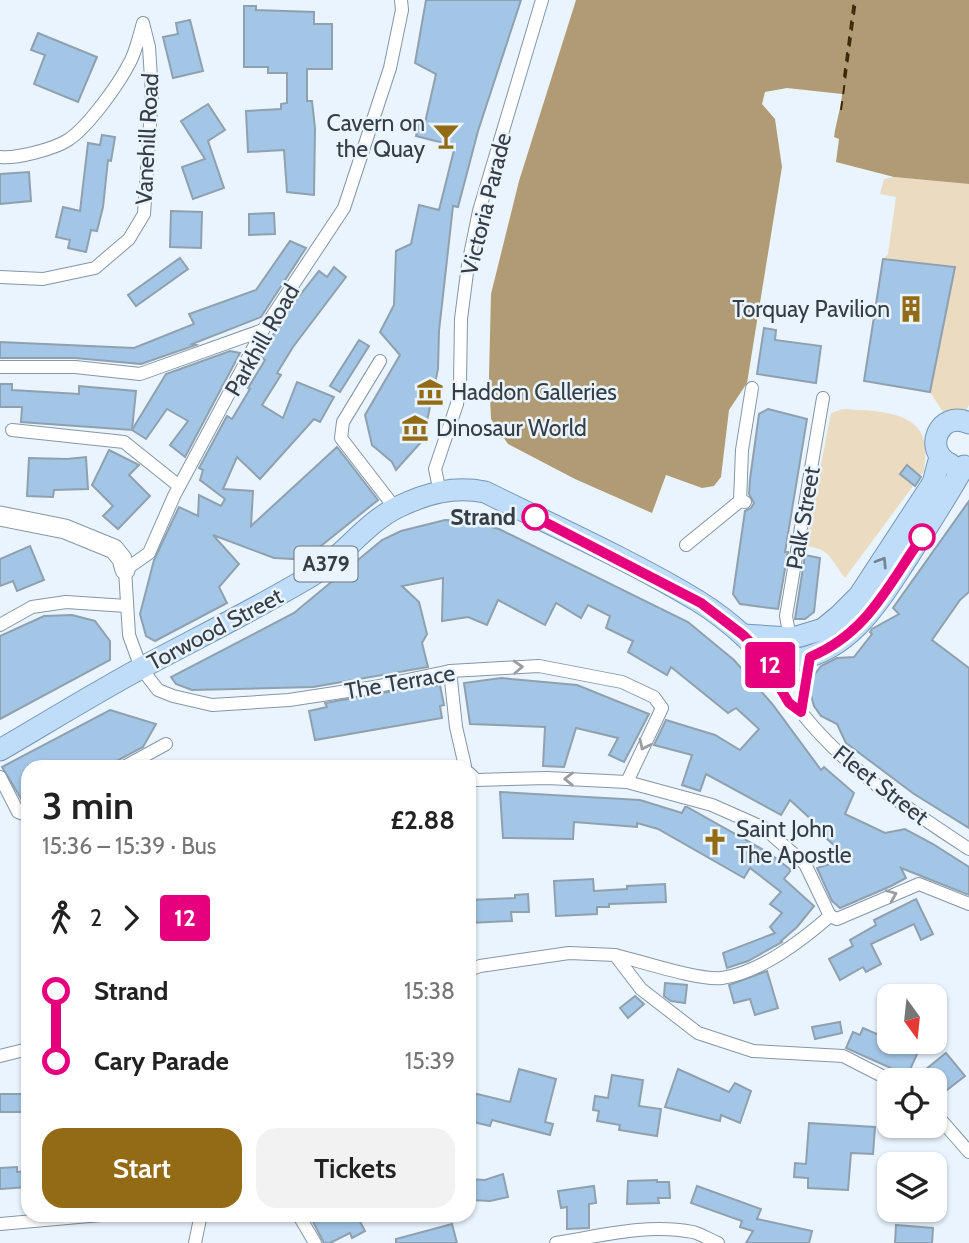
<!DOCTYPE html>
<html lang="en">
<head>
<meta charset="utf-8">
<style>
  body { margin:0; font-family:Cabin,sans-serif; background:#f2f2f2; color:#222; height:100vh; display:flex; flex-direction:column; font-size:26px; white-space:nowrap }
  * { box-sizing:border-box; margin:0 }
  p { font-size:23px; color:#767676 }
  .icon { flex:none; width:38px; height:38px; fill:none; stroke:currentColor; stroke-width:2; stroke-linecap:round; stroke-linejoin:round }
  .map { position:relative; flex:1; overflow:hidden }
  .details { position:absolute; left:21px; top:760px; width:455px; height:462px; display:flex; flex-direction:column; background:#fff; border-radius:21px; box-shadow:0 2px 5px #0004 }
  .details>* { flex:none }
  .badge { padding:0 14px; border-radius:5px; font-size:24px; line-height:46px }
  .needle { width:46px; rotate:165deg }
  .fabs { position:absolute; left:877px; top:984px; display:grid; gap:14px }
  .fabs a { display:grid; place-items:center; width:70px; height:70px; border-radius:14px; background:#fff; box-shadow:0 2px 5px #0004; font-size:35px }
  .map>.badge { position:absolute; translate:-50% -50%; box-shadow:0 0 0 4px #fff }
  .legs { display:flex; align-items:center; gap:10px; height:77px; padding:0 21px; font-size:23px }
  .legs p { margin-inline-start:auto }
  .head { display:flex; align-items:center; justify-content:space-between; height:119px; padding:0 21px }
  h1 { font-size:38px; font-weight:600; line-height:52px }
  .button { display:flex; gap:14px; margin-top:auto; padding:14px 21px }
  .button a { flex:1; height:80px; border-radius:21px; background:#936b14; color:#fff; font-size:28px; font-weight:600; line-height:80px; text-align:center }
  .button a+a { background:#f2f2f2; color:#222 }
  ul { padding:0 21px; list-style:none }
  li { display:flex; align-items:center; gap:24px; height:70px; font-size:26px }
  li i { display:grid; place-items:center; width:10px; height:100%; margin:0 9px; background:currentColor }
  li i::after { content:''; width:18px; height:18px; margin:-9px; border:5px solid; border-radius:50%; background:#fff }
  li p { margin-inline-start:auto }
  li:first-child i { background:linear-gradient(#0000 50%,currentColor 0) }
  li:last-child i { background:linear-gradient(currentColor 50%,#0000 0) }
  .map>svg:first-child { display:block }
</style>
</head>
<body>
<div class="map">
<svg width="969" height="1243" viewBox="0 0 969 1243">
  <rect width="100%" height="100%" fill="#e9f4fe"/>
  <g fill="#ebdbc1">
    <path d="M894,177l75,7v221l-8,14 -12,2 -19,-29 25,-125 -72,-8 5,-5 8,-57 -16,-3 4,-15z"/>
    <path d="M843,409c25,2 69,0 80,28 4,11 2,23 1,34l-79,107c-14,-18 -15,-30 -40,-32l26,-133z"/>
  </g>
  <path fill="#b19b74" d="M576,0h393v184l-75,-7 -58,-15 3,-23 -5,-2c2,-15 7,-28 8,-43l-55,-6 -22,4 -3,12 13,15 7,48 -35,216 -18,27 -8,67 -7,9 -12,2 -36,-13 -14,38 -77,-34 -67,-35 -17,-25 -2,-43 2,-82 28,-113z"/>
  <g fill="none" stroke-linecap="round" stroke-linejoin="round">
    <g stroke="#392806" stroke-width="2" stroke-dasharray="9 7" stroke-linecap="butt">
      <path d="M844,77l10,-77"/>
      <path d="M841,110l15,-110"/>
    </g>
  </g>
  <g fill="#a3c6e6" stroke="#8fa0af" stroke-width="2">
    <path d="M426,0h95l-43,131 -20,76 -5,-1 -14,125 -1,38 -15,71 -27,30 -4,-8 -20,-17 -7,-30 35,-60 -20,-23 14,-27 2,-54 15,-7 8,-39 20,5 16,-64 -39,-10 4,-14 5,1 11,-49 -21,-11z"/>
    <path d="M244,6h12v4l58,2v12h18v45h-25v32h5l3,27 -1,67 -27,-3 -3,-42 -36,2 -2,-41 35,-2v-5l6,-1v-30h-19v-6h-24z"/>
    <path d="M190,20l13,51 -30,7 -10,-41 15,-3 -2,-11z"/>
    <path d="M38,33l59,24 -19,45 -44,-18 11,-29 -14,-5z"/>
    <path d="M208,104l17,26 -17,11 16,47 -31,11 -11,-32 23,-8 -24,-38z"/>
    <path d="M102,135l13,2 -4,24 -3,-1 -5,47 -6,24 -6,-1 -5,22 -18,-4 2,-8 -14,-3 7,-30 17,4 8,-68 12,2z"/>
    <path d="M29,172l2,29 -31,3v-30z"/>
    <path d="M171,211l31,1 -1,36 -31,-1z"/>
    <path d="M274,213l1,21 -26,1v-21z"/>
    <path d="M290,241l16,7 -45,69 -69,27 4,1 -55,19 -66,-6h-75v-16l134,6 60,-24 -5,-10 67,-24z"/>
    <path d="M180,258l8,11 -52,37 -8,-11z"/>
    <path d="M883,259l72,8 -25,125 -66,-11z"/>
    <path d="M334,267l12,10 -53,70 -16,26 4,2 -19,30 21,13 14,-36 37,15 -14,25 -6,-3 -54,60 -23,-22 -14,32 30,2 -2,35 86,-79 41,53 -72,58 -13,1 -19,-1 -61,-23 26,29 -20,23 8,16 -72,38 -9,-5 -6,-22 14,-54 25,-53 19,9 1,-21 22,11 4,-7 -25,-19 3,-10 -4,-2 28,-52 5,3 18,-30 -2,-1 17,-28 -5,-4 29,-47 30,-38 8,6z"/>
    <path d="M764,328l12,2 -1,10 46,6 -5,37 -59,-9z"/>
    <path d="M359,340l10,6 -29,46 -10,-6z"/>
    <path d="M230,351l10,2 -55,104 -15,-12 18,-24 -21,-12 -21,30 -14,-9 34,-56z"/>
    <path d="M0,384h12v6l67,4v-8l57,5 -4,39 -111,-8 1,-15h-22z"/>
    <path d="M768,409l39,10 -22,133h3l-10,57 -38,-5 -7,-10 12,-83 6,-3 3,-5 -5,-9 1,-15 9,-65z"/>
    <path d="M109,450l30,15 -10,10 21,21 -32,33 -15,-13 10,-10 -21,-21z"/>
    <path d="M86,457l2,32 -34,1 -1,7 -26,-1 2,-38 38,1z"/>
    <path d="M907,465l14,12 -6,9 -15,-12z"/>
    <path d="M969,501v91l-9,8 -28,40 37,28v160l-55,-34 -68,-51 -9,-19 -16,-8 -7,-10 -4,-14 2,-14 9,-12 16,-8 17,-1 18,-23 -2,-2 2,-3 27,-15 -6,-6z"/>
    <path d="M445,520l23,1 31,8 189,93 46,38 39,45 48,65 3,-3 30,26 -9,21 40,19 20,-4 28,15 36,23v28l-68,-27 5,10 -15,8 -51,22 -8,-7 -15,-33 31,-10 -23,-21 2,-3 -37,-34 -9,15 -75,-41 -6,17 -18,-6 10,-30 -38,-10 12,-25 49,15 25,15 19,-21 -23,-21 -8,5 -57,-46 -4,8 -39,-23 5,-11 -27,-13 4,-12 -22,-11 -7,13 -25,-15 -11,22 -47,-25 -11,25 -19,-8 -26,4 1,-43 -41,8 17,16 8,32 -5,9 6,24 -115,20 -121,3 -16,-6 -5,-7 123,-64 88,-73 19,-9z"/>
    <path d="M30,546l14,34 -27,11 -4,-10 -13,5v-27z"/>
    <path d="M805,555l15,3 -6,54 -9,7h-10z"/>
    <path d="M72,615l23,6 15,20v19l-110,59v-83l44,-20z"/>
    <path d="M501,678l76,7 72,29 -25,48 -15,-7 9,-17 -42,-10 -12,39 -21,-1 2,-39 -75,-3 -6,-41z"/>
    <path d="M433,684v2l7,-1 4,20 -4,1 2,12 -127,22 -6,-29 18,-4 -2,-4z"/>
    <path d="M110,710l46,14 -13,23 -36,19h-79v41l-3,-2 -23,-38z"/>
    <path d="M500,792l140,8 42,13 3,-6h2l82,46 22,17 -7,9 30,27 -17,21 -16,14 1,1 -34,19 -21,7 -4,-15 52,-20 -5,-6 12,-14 -12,-9 11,-12 -31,-24 -6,10 -86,-49 -21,-6v4l-63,-5 -1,17 -70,-1z"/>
    <path d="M593,879l1,12 33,-2v-3l38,-2 1,18 -57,2v3h-12v7l-41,2 -2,-35z"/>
    <path d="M528,894l1,18h-18l1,9 -43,2v-23l46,-2v-3z"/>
    <path d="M916,899l17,35 -12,6 -7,-16 -43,20 10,20 -15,8 -3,-5 -23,13 -11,-21 24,-13 -3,-6 26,-15 -2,-5z"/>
    <path d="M767,971l11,37 -23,7 -5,-16 -16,4 -5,-18z"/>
    <path d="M665,983l22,2 -2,18 -14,-2 -7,-5z"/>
    <path d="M635,996l9,8 -16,14 -8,-10z"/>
    <path d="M840,1022l2,11 -27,6 -3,-12z"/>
    <path d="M863,1028l55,24 -10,22h-4l-58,-26 7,-16 7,3z"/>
    <path d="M946,1053l19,23 -22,17 -18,-23z"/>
    <path d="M519,1069l37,10 -11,43 8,2 -3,11 -58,-15 -2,6 -21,-5v-29l41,10z"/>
    <path d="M678,1069l51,23 6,-9 16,8 -11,32 -19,-8 -1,6 -55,-14z"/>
    <path d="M612,1075l31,5 -4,26 22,3 -4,27 -38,-6 1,-5 -23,-4 2,-10 -6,-1 2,-14 13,2z"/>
    <path d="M0,1094h28v13h-6v5h-22z"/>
    <path d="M809,1123l66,4 -2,27 -22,-1 -3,37 -40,-2v-10l-14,-1 1,-14 11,1z"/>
    <path d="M17,1167v5l11,-1v16l-28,2v-21z"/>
    <path d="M503,1174l5,23 -18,4 -20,-1 -1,-21 16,1z"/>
    <path d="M657,1180v2h12l1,16h-12l1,5 -32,1 1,-23z"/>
    <path d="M594,1186l2,17 -7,1v24l-22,1v-22l-6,1 -3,-17z"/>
    <path d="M697,1186l64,23 -4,10 55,12 -3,12h-63l7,-12 -13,-4 2,-6 -51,-18z"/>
    <path d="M309,1214h47l9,17 -13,7 -2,-5 -20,10h-6z"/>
    <path d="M452,1224l5,19h-61v-4z"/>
    <path d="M896,1225l37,3 -1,15h-37z"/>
  </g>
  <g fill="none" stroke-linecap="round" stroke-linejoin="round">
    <defs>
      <g id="street">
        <path d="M401,0l1,10 -12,58 -46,140 -81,122 -89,166 -25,57 -24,17 4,65 12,33 17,22 15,6 39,9 77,-5 85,-13 76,-16 89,-5 83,16 32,15 8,11 -35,74"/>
        <path d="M0,157c16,2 54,-8 68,-17 20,-13 50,-55 61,-76 7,-12 10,-28 14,-41l6,24 3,47 -8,120 -15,25 -34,29 -52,11 -43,-2"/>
        <path d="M380,361l-37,61 -2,16 54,70"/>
        <path d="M0,367h75l65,7 123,-44"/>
        <path d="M12,430l112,12 55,44"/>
        <path d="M440,492l-5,-23 22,-65 3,-21 1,-64 7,-54 11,-54 63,-211"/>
        <path d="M740,501l2,-51 10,-62"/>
        <path d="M686,545l54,-44 5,1"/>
        <path d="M0,625l32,-18 34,-5 61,4"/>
        <path d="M790,638l-4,-22 37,-218"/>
        <path d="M450,671l6,56 9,39"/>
        <path d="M801,712c45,57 107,97 168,137"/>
        <path d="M126,766l40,-22"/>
        <path d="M469,773l7,7 71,-2 80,4 85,23 52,23 41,36 25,52"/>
        <path d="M0,777l18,35 10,4"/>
        <path d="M830,916l7,3 82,-35 50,20"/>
        <path d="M615,955c25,6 85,26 107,23 39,-6 79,-37 108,-62"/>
        <path d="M469,970l11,-4 89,-13 46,2 26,34 57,44 55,18 90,5 47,24"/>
        <path d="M0,1056l28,-7"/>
        <path d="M934,1112l35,40"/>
        <path d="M298,1214l17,29"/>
        <path d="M0,1224l112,-10"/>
        <path d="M195,1243l6,-29"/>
        <path d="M556,1243c44,-7 91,-20 137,-11 8,2 17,8 25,11"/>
      </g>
      <path id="secondary" d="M0,516l65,13 49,20 8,10 3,11"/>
      <g id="primary">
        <path d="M950,464c-28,-13 -11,-55 19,-41"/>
        <path d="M743,635l47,3 10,-2 23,-7 17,-14 19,-19 74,-113 7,-26"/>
        <path d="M0,750c48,-28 95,-57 143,-83 56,-30 113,-58 168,-91 32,-19 54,-53 87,-69 29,-14 56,-21 87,-15 71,35 145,68 213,109 16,10 33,23 47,36 7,6 14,17 23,22 8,4 22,2 31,0 54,-11 81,-60 109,-102 19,-30 38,-59 56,-91"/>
      </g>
    </defs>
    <use href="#street" stroke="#8596a5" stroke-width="14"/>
    <use href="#secondary" stroke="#8596a5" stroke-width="21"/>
    <use href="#primary" stroke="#7496b6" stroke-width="23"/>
    <use href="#street" stroke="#fff" stroke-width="12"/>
    <use href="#secondary" stroke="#fff" stroke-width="19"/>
    <use href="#primary" stroke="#bfddf8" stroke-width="21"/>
  </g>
  <defs><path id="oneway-chevron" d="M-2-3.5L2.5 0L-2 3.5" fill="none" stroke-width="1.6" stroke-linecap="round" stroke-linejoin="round" transform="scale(1.75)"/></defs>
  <use stroke="#748594" href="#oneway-chevron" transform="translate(882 562) rotate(-58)"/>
  <g stroke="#9a9ea1">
    <use href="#oneway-chevron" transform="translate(518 667) rotate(-3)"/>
    <use href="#oneway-chevron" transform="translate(644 745) rotate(116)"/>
    <use href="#oneway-chevron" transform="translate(569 779) rotate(-179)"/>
    <use href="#oneway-chevron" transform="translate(892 895) rotate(-23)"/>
  </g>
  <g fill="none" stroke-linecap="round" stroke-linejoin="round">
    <defs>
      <path id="line-1" d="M535,517l166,86 42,32 24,24 7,19 15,25 12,9 9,-55c58,-24 78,-72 112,-120"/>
    </defs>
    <use href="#line-1" stroke="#fff" stroke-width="16"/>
    <use href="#line-1" stroke="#e6007e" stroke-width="10"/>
  </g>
  <defs>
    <symbol id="bar-bare" viewBox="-9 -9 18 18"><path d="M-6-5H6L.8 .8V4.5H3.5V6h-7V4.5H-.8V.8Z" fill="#936b14" stroke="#e9f4fe" stroke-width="2.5" paint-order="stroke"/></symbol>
    <symbol id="building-bare" viewBox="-9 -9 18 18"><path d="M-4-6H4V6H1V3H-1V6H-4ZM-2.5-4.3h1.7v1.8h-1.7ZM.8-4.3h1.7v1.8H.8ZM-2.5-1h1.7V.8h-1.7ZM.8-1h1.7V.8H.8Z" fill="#936b14" stroke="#e9f4fe" stroke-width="2.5" paint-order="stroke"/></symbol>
    <symbol id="museum-bare" viewBox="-9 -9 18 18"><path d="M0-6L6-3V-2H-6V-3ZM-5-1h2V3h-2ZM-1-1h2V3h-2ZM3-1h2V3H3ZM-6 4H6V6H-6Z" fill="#936b14" stroke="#e9f4fe" stroke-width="2.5" paint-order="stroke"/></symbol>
    <symbol id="church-bare" viewBox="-9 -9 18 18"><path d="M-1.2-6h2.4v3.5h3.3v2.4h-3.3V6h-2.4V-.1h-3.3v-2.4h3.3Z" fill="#936b14" stroke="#e9f4fe" stroke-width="2.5" paint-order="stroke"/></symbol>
  </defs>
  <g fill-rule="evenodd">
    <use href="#bar-bare" x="427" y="117" width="38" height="38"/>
    <use href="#building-bare" x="892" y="290" width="38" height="38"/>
    <use href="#museum-bare" x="411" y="373" width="38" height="38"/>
    <use href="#museum-bare" x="396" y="409" width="38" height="38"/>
    <use href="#church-bare" x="696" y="823" width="38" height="38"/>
  </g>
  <g fill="#fff" stroke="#e6007e" stroke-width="3.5">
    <circle cx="535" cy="517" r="12"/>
    <circle cx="922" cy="537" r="12"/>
  </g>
  <g text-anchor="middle" stroke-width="5" stroke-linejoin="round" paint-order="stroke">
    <rect fill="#e9f4fe" stroke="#6c747b" stroke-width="2" x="294.5" y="546.5" width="63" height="35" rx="5"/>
    <g font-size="21" font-weight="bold" fill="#363d43">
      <text x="326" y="571">A379</text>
    </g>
    <g font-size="23" fill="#363d43" stroke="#e9f4fe" text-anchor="start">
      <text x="425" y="131" text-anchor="end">Cavern on<tspan x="425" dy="26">the Quay</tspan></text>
      <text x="890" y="317" text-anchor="end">Torquay Pavilion</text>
      <text x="451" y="400">Haddon Galleries</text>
      <text x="436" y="436">Dinosaur World</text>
      <text x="736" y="837">Saint John<tspan x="736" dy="26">The Apostle</tspan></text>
    </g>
    <g font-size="23" fill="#363d43" stroke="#e9f4fe">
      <text transform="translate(147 139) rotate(-87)" y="8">Vanehill Road</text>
      <text transform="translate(486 204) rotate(-76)" y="8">Victoria Parade</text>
      <text transform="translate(262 340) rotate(-60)" y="8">Parkhill Road</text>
      <text transform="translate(803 518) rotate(-80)" y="8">Palk Street</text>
      <text transform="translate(215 629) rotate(-28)" y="8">Torwood Street</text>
      <text transform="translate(400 682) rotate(-10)" y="8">The Terrace</text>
      <text transform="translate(881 785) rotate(38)" y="8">Fleet Street</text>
    </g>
    <g font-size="23" font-weight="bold" fill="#363d43" stroke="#e9f4fe" text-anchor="end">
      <text x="516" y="525">Strand</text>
    </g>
  </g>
</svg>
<div class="fabs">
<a><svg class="needle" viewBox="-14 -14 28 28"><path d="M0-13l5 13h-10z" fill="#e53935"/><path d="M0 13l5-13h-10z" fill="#767676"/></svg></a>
<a><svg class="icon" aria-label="locate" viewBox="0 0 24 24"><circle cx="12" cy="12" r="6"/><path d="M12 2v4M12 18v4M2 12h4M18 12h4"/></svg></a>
<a><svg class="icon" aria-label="layers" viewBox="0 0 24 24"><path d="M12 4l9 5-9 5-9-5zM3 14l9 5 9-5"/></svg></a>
</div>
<b class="badge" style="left:770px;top:665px;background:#e6007e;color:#fff">12</b>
<section class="details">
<div class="head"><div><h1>3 min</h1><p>15:36 – 15:39 · Bus</p></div><b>£2.88</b></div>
<div class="legs"><svg class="icon" aria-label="walk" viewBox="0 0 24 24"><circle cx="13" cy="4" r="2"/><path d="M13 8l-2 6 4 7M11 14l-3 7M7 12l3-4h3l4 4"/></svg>2<svg class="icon" aria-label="forward" viewBox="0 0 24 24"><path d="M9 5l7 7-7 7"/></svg><b class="badge" style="background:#e6007e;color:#fff">12</b></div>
<ul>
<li><i style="color:#e6007e"></i><b>Strand</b><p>15:38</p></li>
<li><i style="color:#e6007e"></i><b>Cary Parade</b><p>15:39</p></li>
</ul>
<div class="button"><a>Start</a><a>Tickets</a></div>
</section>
</div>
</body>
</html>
